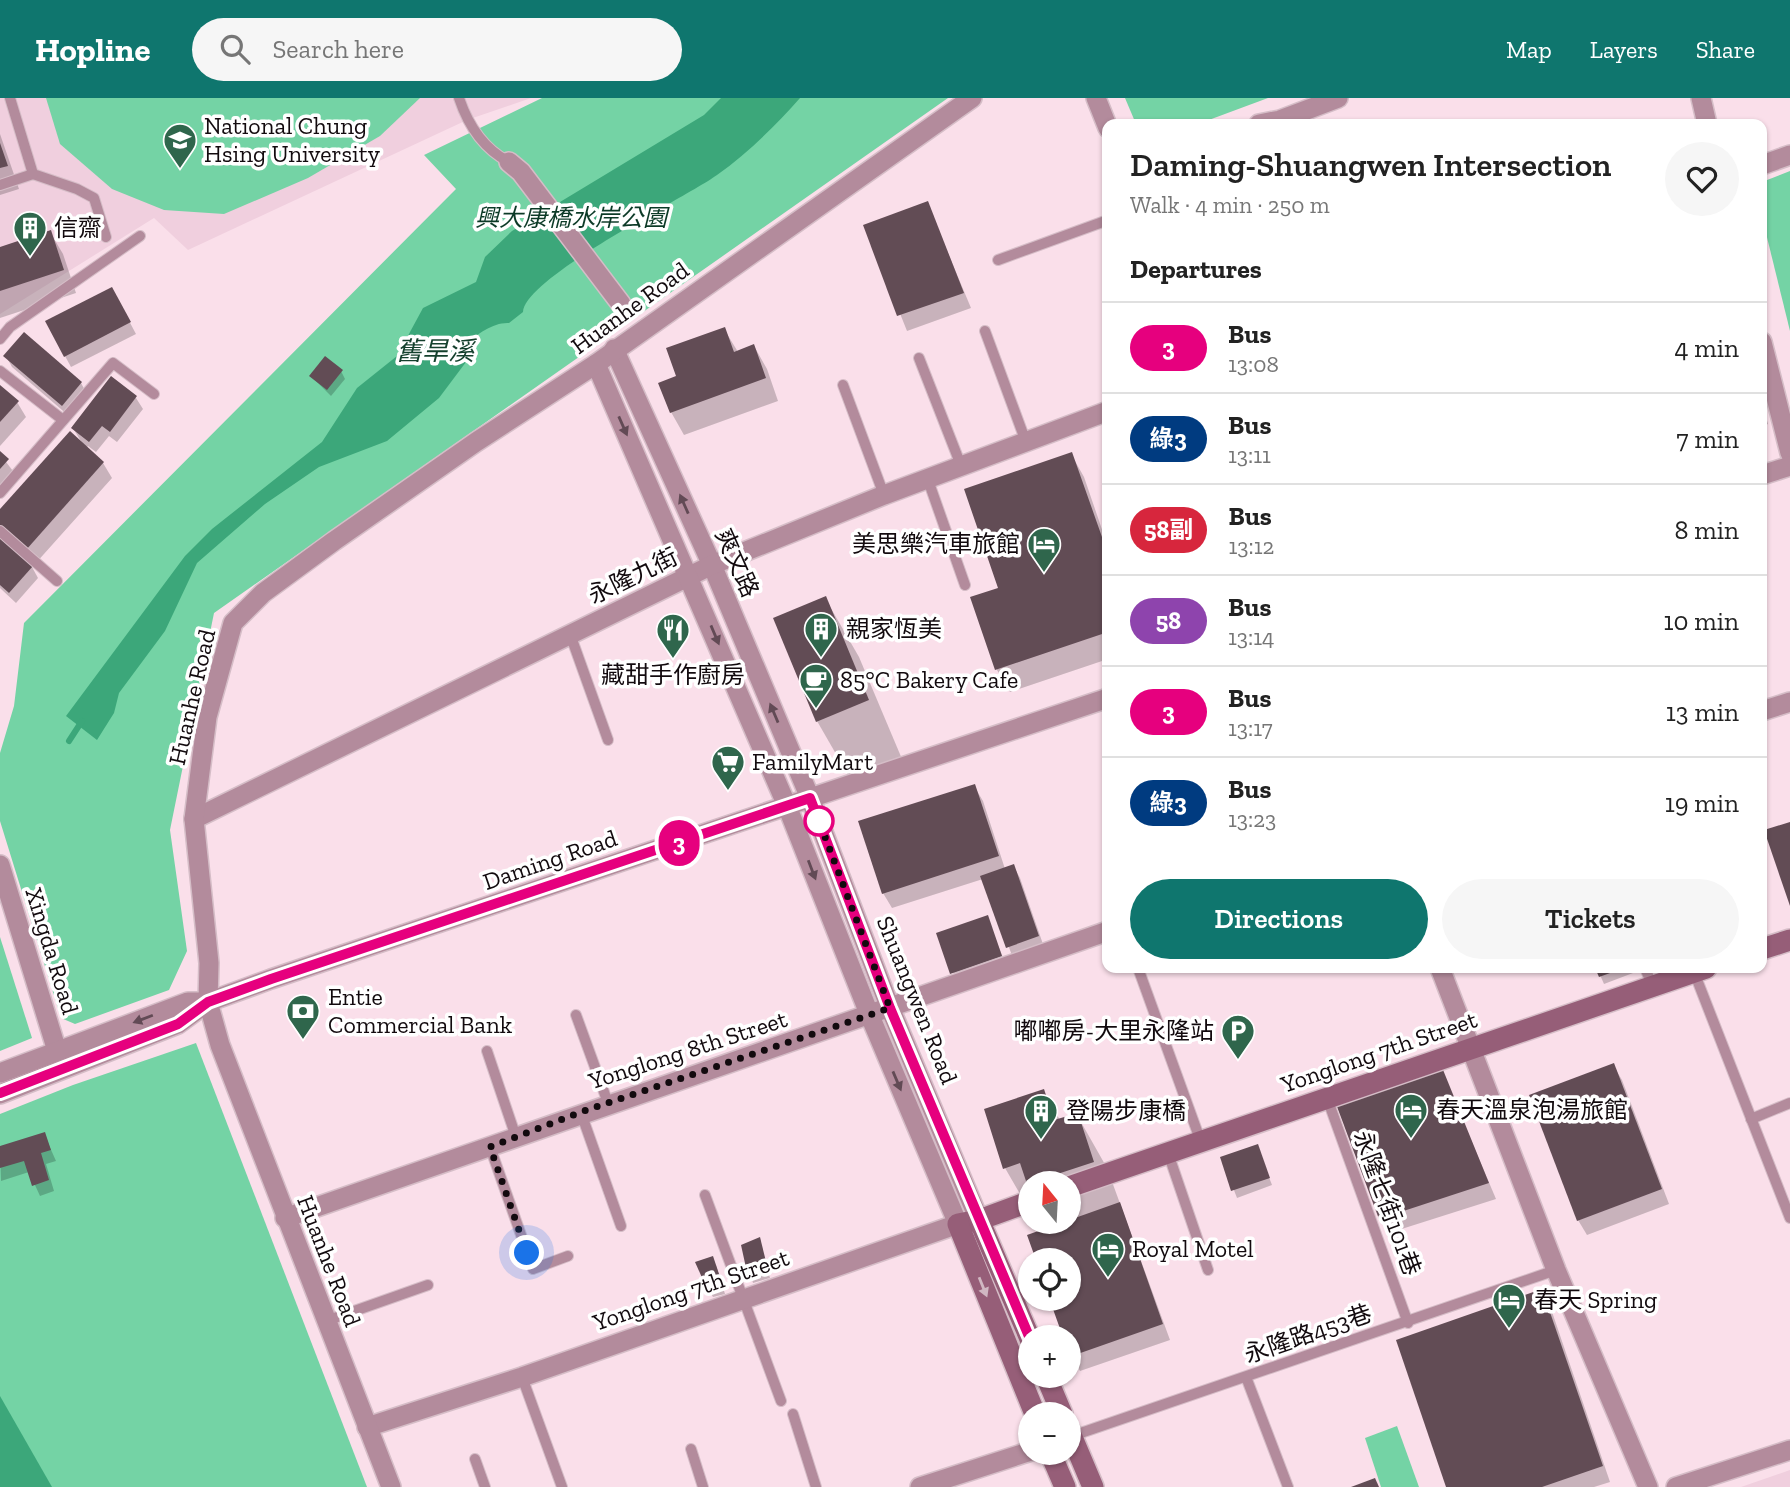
<!DOCTYPE html>
<html lang="en">
<head>
<meta charset="utf-8">
<style>
  body { margin:0; font-family:"Zilla Slab","Noto Sans TC",serif; background:#f6f6f6; color:#222; height:100vh; display:flex; flex-direction:column; font-size:26px; white-space:nowrap }
  * { box-sizing:border-box; margin:0 }
  p { font-size:23px; color:#767676 }
  .icon { flex:none; width:38px; height:38px; fill:none; stroke:currentColor; stroke-width:2; stroke-linecap:round; stroke-linejoin:round }
  .map { position:relative; flex:1; overflow:hidden }
  .sheet { position:absolute; left:1102px; top:21px; width:665px; height:854px; display:flex; flex-direction:column; background:#fff; border-radius:14px; box-shadow:0 2px 5px #0004 }
  .sheet>* { flex:none }
  .badge { padding:0 14px; border-radius:23px; font-size:24px; line-height:46px }
  .needle { width:46px; rotate:342deg }
  .buttons { position:absolute; left:1018px; top:1073px; display:grid; gap:14px }
  .buttons a { display:grid; place-items:center; width:63px; height:63px; border-radius:50%; background:#fff; box-shadow:0 2px 5px #0004; font-size:35px }
  .you { position:absolute; width:35px; height:35px; margin:-18px; border:5px solid #fff; border-radius:50%; background:#1a73e8; box-shadow:0 0 0 10px #1a73e833 }
  .map>.badge { position:absolute; translate:-50% -50%; box-shadow:0 0 0 4px #fff }
  h2 { padding:0 28px; font-size:26px; line-height:63px }
  .round { display:grid; place-items:center; flex:none; width:74px; height:74px; border-radius:37px; background:#f6f6f6 }
  .summary { display:flex; align-items:center; justify-content:space-between; height:119px; padding:0 28px }
  h1 { font-size:33px; font-weight:600; line-height:52px }
  .primary-button { display:flex; gap:14px; margin-top:auto; padding:14px 28px }
  .primary-button a { flex:1; height:80px; border-radius:42px; background:#0f766e; color:#fff; font-size:28px; font-weight:600; line-height:80px; text-align:center }
  .primary-button a+a { background:#f6f6f6; color:#222 }
  ul { padding:0; list-style:none }
  li { display:flex; align-items:center; gap:21px; height:91px; padding:0 28px; border-top:2px solid #e0e0e0 }
  li div { flex:1 }
  li b { display:block; font-size:26px }
  li em { font-style:normal }
  li .badge { min-width:77px; font-weight:700; text-align:center }
  header { display:flex; align-items:center; gap:42px; box-sizing:border-box; height:98px; padding:0 35px; background:#0f766e; color:#fff }
  header strong { font-size:33px }
  nav { display:flex; gap:38px; margin-inline-start:auto; font-size:24px }
  .search { width:490px; height:63px; background:#f6f6f6; display:flex; align-items:center; gap:18px; box-sizing:border-box; padding:0 24px; border-radius:38px; color:#767676; font-size:26px }
  .map>svg:first-child { display:block }
</style>
</head>
<body>
<header>
<strong>Hopline</strong>
<div class="search"><svg class="icon" aria-label="search" viewBox="0 0 24 24"><circle cx="10" cy="10" r="6"/><path d="M15 15l6 6"/></svg>Search here</div>
<nav><a>Map</a><a>Layers</a><a>Share</a></nav>
</header>
<div class="map">
<svg width="1790" height="1389" viewBox="0 0 1790 1389">
  <rect width="100%" height="100%" fill="#fadfea"/>
  <g fill="#f0cfde">
    <path d="M0,0h531l-64,22 -279,130 -34,-32 -154,96z"/>
    <path d="M1790,1372v17h-49z"/>
  </g>
  <g fill="#74d3a5">
    <path d="M46,0h374l-40,38 -72,42 -84,36 -60,-4 -52,-21 -52,-45z"/>
    <path d="M542,0h406l-734,515 -44,217 17,121 -18,39 -94,34 -14,-6 -61,-197v-68l14,-47 10,-83 432,-434 -32,-34z"/>
    <path d="M1125,0h143l-70,26h-62z"/>
    <path d="M1790,73v160l-28,-114v-35z"/>
    <path d="M0,839l32,101 -32,13z"/>
    <path d="M196,945l171,444h-367v-373l73,-29z"/>
    <path d="M1397,1328l22,61h-38l-16,-49z"/>
  </g>
  <g fill="#3ca77a">
    <path d="M721,0h79c-25,28 -52,55 -83,77 -32,23 -192,102 -194,137l-14,11c-15,-1 -32,11 -43,21v18l-27,36 -52,43 -68,26 -54,37 -68,59 -32,68 -46,62 -5,20 -17,27 -31,-24 119,-160 27,-27 110,-87 35,-54 40,-32 26,-48 53,-26 9,-25 27,-26 192,-116z"/>
    <path d="M0,1298l52,91h-52z"/>
  </g>
  <g fill="#0003">
    <path d="M0,36l19,55 -19,6z"/>
    <path d="M927,105l44,105 -64,23 -42,-105z"/>
    <path d="M50,134l13,22 13,39 -76,25v-70z"/>
    <path d="M112,191l24,45 -65,33 -6,-11z"/>
    <path d="M724,231l14,23 16,-6 13,23 11,32 -94,34 -13,-23 8,-35z"/>
    <path d="M6,258l75,27 6,11 -18,22 -57,-49z"/>
    <path d="M341,273l4,8 -14,17 -20,-20z"/>
    <path d="M112,281l24,19 7,11 -26,33 -8,-6 -13,16 -8,-6 -2,2 17,15 9,15 -77,86 -35,-53 82,-68 -9,-15z"/>
    <path d="M0,289l17,15 9,15 -26,29z"/>
    <path d="M1762,304l6,22 -6,3z"/>
    <path d="M0,356l16,21 -16,18z"/>
    <path d="M1071,356l13,23 24,70v112l-98,33 -13,-22 -25,-72 28,-9z"/>
    <path d="M0,441l32,28 6,11 -22,25 -16,-15z"/>
    <path d="M825,500l34,59 43,102 -51,21 -34,-59z"/>
    <path d="M1762,587l10,29 -10,3z"/>
    <path d="M974,688l9,15 22,68 9,-2 6,11 24,69 -31,11 -30,-79 -91,29 -9,-15z"/>
    <path d="M987,819l20,51 -49,16 -19,-50z"/>
    <path d="M1597,870h34l2,5 -29,11z"/>
    <path d="M1438,964l58,137 -107,34 -9,-15z"/>
    <path d="M1613,967l9,15 47,124 -82,31 -9,-15z"/>
    <path d="M1043,993l17,29 17,-5 30,53 63,172 -90,31 -11,-20v-14h-5l5,-77h-32l17,-33 -3,-5h18v-39h-38v30l-26,-45z"/>
    <path d="M44,1036l12,27 -10,3 8,27 -14,5 -11,-24 -28,9 -1,-33z"/>
    <path d="M1257,1048l15,39 -35,13 -15,-39z"/>
    <path d="M759,1141l11,39 -17,5 -10,-37z"/>
    <path d="M716,1167l9,29 -12,3 -4,-7z"/>
    <path d="M1541,1193l9,15 60,176 -16,5h-146z"/>
  </g>
  <g fill="none" stroke-linecap="round" stroke-linejoin="round">
    <path stroke="#3ca77a" stroke-width="6" d="M69,643l13,-20"/>
  </g>
  <g fill="#624c55">
    <path d="M0,45l8,23 -8,2z"/>
    <path d="M928,103l36,92 -67,23 -34,-91z"/>
    <path d="M51,132l13,40 -64,21v-44z"/>
    <path d="M112,189l19,35 -67,35 -19,-36z"/>
    <path d="M725,229l9,25 20,-8 12,34 -96,35 -12,-30 18,-7 -10,-28z"/>
    <path d="M24,234l58,50 -20,24 -59,-50z"/>
    <path d="M325,258l18,14 -16,20 -18,-14z"/>
    <path d="M111,278l26,20 -27,36 -8,-6 -13,16 -18,-14z"/>
    <path d="M0,287l19,16 -19,21z"/>
    <path d="M70,333l34,31 -78,88 -26,-23v-18z"/>
    <path d="M0,353l9,8 -9,10z"/>
    <path d="M1072,354l36,102v78l-113,38 -25,-73 28,-9 -34,-99z"/>
    <path d="M0,438l33,30 -24,27 -9,-8z"/>
    <path d="M826,498l43,104 -53,22 -43,-104z"/>
    <path d="M975,686l24,72 -117,38 -24,-73z"/>
    <path d="M1790,724v84l-26,-76z"/>
    <path d="M1014,766l25,72 -33,12 -26,-72z"/>
    <path d="M988,817l14,41 -52,18 -14,-41z"/>
    <path d="M1595,870h29l-25,9z"/>
    <path d="M1439,962l50,123 -110,36 -46,-123z"/>
    <path d="M1614,965l48,126 -85,32 -48,-126z"/>
    <path d="M1044,991l10,31 24,-7 16,49 -67,22 -7,-21 -17,6 -19,-60z"/>
    <path d="M45,1034l6,18 -10,3 8,27 -17,6 -8,-25 -24,7v-22z"/>
    <path d="M1258,1046l12,34 -39,13 -11,-34z"/>
    <path d="M1120,1104l43,122 -94,33v-20h-6l-14,-39h20v-38h-33l-9,-25z"/>
    <path d="M760,1139l8,33 -20,7 -7,-32z"/>
    <path d="M713,1158l10,30 -15,5 -13,-29z"/>
    <path d="M1542,1191l61,177 -61,21h-96l-50,-147z"/>
    <path d="M1375,1380l4,9h-28z"/>
  </g>
  <g fill="none" stroke-linecap="round" stroke-linejoin="round">
    <defs>
      <g id="lane">
        <path d="M10,0l23,76 44,15 17,9 12,39"/>
        <path d="M459,0c9,27 25,51 50,64"/>
        <path d="M0,87l33,-11"/>
        <path d="M998,162l110,-40"/>
        <path d="M985,233l41,111"/>
        <path d="M0,241l10,-12 130,-91"/>
        <path d="M919,260l43,110"/>
        <path d="M0,273l63,49"/>
        <path d="M843,287l41,110"/>
        <path d="M928,382l37,105"/>
        <path d="M0,395l113,-130 41,31"/>
        <path d="M0,433l57,50"/>
        <path d="M570,536l38,106"/>
        <path d="M1138,870l63,174"/>
        <path d="M1645,870l8,19"/>
        <path d="M1694,874l96,246"/>
        <path d="M576,917l32,88"/>
        <path d="M487,953l29,86"/>
        <path d="M1327,1000l81,225"/>
        <path d="M581,1015l40,113"/>
        <path d="M1751,1021l39,-16"/>
        <path d="M490,1049l43,122 35,-13"/>
        <path d="M1168,1055l40,117"/>
        <path d="M705,1097l76,206"/>
        <path d="M326,1223l102,-36"/>
        <path d="M522,1279l40,110"/>
        <path d="M1246,1279l42,110"/>
        <path d="M793,1316l23,73"/>
        <path d="M1072,1338l484,-166"/>
        <path d="M691,1351l12,38"/>
        <path d="M475,1361l10,28"/>
      </g>
      <g id="street">
        <path d="M1096,0l12,30"/>
        <path d="M1701,0l6,26"/>
        <path d="M1259,26l21,-4 58,-22"/>
        <path d="M509,64l12,10 100,132"/>
        <path d="M1762,67l28,-10"/>
        <path d="M1762,244l28,111"/>
        <path d="M614,251l98,216 98,233 80,210 89,212"/>
        <path d="M1762,377l28,-9"/>
        <path d="M1762,613l28,-9"/>
        <path d="M194,721l518,-254 172,-70 224,-84"/>
        <path d="M0,767l57,186"/>
        <path d="M1440,870l116,302 92,217"/>
        <path d="M0,975l188,-71h19"/>
        <path d="M0,996l178,-70 30,-22 63,-23 837,-281"/>
        <path d="M285,1120l823,-287"/>
        <path d="M367,1329l155,-50 436,-153 -88,-208 -83,-210 -191,-442"/>
        <path d="M391,1389l-171,-442 -12,-43 1,-39 -15,-144 13,-102 26,-94 30,-30 71,-52 142,-99 120,-78 376,-266"/>
        <path d="M920,1389l111,-36"/>
        <path d="M1676,1389l114,-37"/>
      </g>
      <g id="secondary">
        <path d="M1762,851l28,-9"/>
        <path d="M1069,1089l637,-219"/>
        <path d="M1031,1103l-52,19 -21,4 77,190"/>
        <path d="M979,1122l52,121"/>
        <path d="M1046,1278l16,38"/>
        <path d="M1069,1332l24,57"/>
        <path d="M1050,1354l15,35"/>
      </g>
    </defs>
    <use href="#lane" stroke="#d5bdc7" stroke-width="12"/>
    <use href="#street" stroke="#d5bdc7" stroke-width="22"/>
    <use href="#secondary" stroke="#d5bdc7" stroke-width="24"/>
    <use href="#lane" stroke="#b38b9c" stroke-width="10"/>
    <use href="#street" stroke="#b38b9c" stroke-width="19"/>
    <use href="#secondary" stroke="#965e78" stroke-width="21"/>
  </g>
  <defs><path id="oneway-solid" d="M-6-.8H1V-3.2L6.5 0L1 3.2V.8H-6Z" transform="scale(1.75)"/></defs>
  <g fill="#624a55">
    <use href="#oneway-solid" transform="translate(623 328) rotate(66)"/>
    <use href="#oneway-solid" transform="translate(684 406) rotate(-114)"/>
    <use href="#oneway-solid" transform="translate(715 537) rotate(67)"/>
    <use href="#oneway-solid" transform="translate(774 615) rotate(-113)"/>
    <use href="#oneway-solid" transform="translate(812 772) rotate(69)"/>
    <use href="#oneway-solid" transform="translate(143 921) rotate(159)"/>
    <use href="#oneway-solid" transform="translate(897 983) rotate(67)"/>
  </g>
  <use fill="#d0b7c2" href="#oneway-solid" transform="translate(983 1189) rotate(68)"/>
  <g fill="none" stroke-linecap="round" stroke-linejoin="round">
    <defs>
      <path id="line" d="M0,995l178,-69 30,-22 63,-23 539,-181 80,210 141,333"/>
    </defs>
    <use href="#line" stroke="#fff" stroke-width="16"/>
    <use href="#line" stroke="#e6007e" stroke-width="10"/>
    <path stroke="#120a0e" stroke-width="7" stroke-dasharray="0 12.6" d="M527,1155l-37,-106 91,-35 309,-104 -71,-187"/>
  </g>
  <defs>
    <symbol id="university-pin" viewBox="-11 -11 22 30"><path d="M0 17L-7.5 6A9.5 9.5 0 1 1 7.5 6Z" fill="#2f664c" stroke="#fff"/><path d="M0-5L7-2L0 1L-7-2ZM-4 1L0 2.5L4 1V4Q0 6-4 4Z" fill="#fff"/></symbol>
    <symbol id="building-pin" viewBox="-11 -11 22 30"><path d="M0 17L-7.5 6A9.5 9.5 0 1 1 7.5 6Z" fill="#2f664c" stroke="#fff"/><path d="M-4-6H4V6H1V3H-1V6H-4ZM-2.5-4.3h1.7v1.8h-1.7ZM.8-4.3h1.7v1.8H.8ZM-2.5-1h1.7V.8h-1.7ZM.8-1h1.7V.8H.8Z" fill="#fff"/></symbol>
    <symbol id="hotel-pin" viewBox="-11 -11 22 30"><path d="M0 17L-7.5 6A9.5 9.5 0 1 1 7.5 6Z" fill="#2f664c" stroke="#fff"/><path d="M-6-4.5h1.5V1H6V5H4.5V3h-9V5H-6ZM-4 0a1.8 1.8 0 1 1 3.6 0ZM.5 0V-2.5h3Q6-2.5 6 0Z" fill="#fff"/></symbol>
    <symbol id="restaurant-pin" viewBox="-11 -11 22 30"><path d="M0 17L-7.5 6A9.5 9.5 0 1 1 7.5 6Z" fill="#2f664c" stroke="#fff"/><path d="M-5-6h1v4h1v-4h1v4h1v-4h1v5L-1.5 .5V6h-2V.5L-5-1ZM5-6V6H3V1.5H1.5Q1.5-4 5-6Z" fill="#fff"/></symbol>
    <symbol id="cafe-pin" viewBox="-11 -11 22 30"><path d="M0 17L-7.5 6A9.5 9.5 0 1 1 7.5 6Z" fill="#2f664c" stroke="#fff"/><path d="M-5.5-4.5H6V0H3Q3 3.5 0 3.5H-2.5Q-5.5 3.5-5.5 0ZM3-3.2v2h1.7v-2ZM-6 4.5H4V6H-6Z" fill="#fff"/></symbol>
    <symbol id="supermarket-pin" viewBox="-11 -11 22 30"><path d="M0 17L-7.5 6A9.5 9.5 0 1 1 7.5 6Z" fill="#2f664c" stroke="#fff"/><path d="M-6-5.5h2.5l.6 2H6L4.5 2H-2.5L-4.4-4H-6ZM-1.5 3.2a1.3 1.3 0 1 0 .1 0ZM3 3.2a1.3 1.3 0 1 0 .1 0Z" fill="#fff"/></symbol>
    <symbol id="bank-pin" viewBox="-11 -11 22 30"><path d="M0 17L-7.5 6A9.5 9.5 0 1 1 7.5 6Z" fill="#2f664c" stroke="#fff"/><path d="M-6-4H6V4H-6ZM0-2.3a2.3 2.3 0 1 0 0 4.6a2.3 2.3 0 1 0 0-4.6Z" fill="#fff"/></symbol>
    <symbol id="parking-pin" viewBox="-11 -11 22 30"><path d="M0 17L-7.5 6A9.5 9.5 0 1 1 7.5 6Z" fill="#2f664c" stroke="#fff"/><path d="M-3.5-5.5H1a3.5 3.5 0 0 1 0 7H-1V5.5H-3.5ZM-1-3.4V-.6H.8a1.4 1.4 0 0 0 0-2.8Z" fill="#fff"/></symbol>
  </defs>
  <g fill-rule="evenodd">
    <use href="#university-pin" x="161" y="23" width="38" height="52"/>
    <use href="#building-pin" x="11" y="111" width="38" height="52"/>
    <use href="#hotel-pin" x="1025" y="427" width="38" height="52"/>
    <use href="#building-pin" x="802" y="512" width="38" height="52"/>
    <use href="#restaurant-pin" x="654" y="513" width="38" height="52"/>
    <use href="#cafe-pin" x="797" y="563" width="38" height="52"/>
    <use href="#supermarket-pin" x="709" y="645" width="38" height="52"/>
    <use href="#bank-pin" x="284" y="894" width="38" height="52"/>
    <use href="#parking-pin" x="1219" y="914" width="38" height="52"/>
    <use href="#hotel-pin" x="1392" y="993" width="38" height="52"/>
    <use href="#building-pin" x="1022" y="994" width="38" height="52"/>
    <use href="#hotel-pin" x="1089" y="1132" width="38" height="52"/>
    <use href="#hotel-pin" x="1490" y="1183" width="38" height="52"/>
  </g>
  <circle fill="#fff" stroke="#e6007e" stroke-width="3.5" cx="819" cy="723" r="14"/>
  <g text-anchor="middle" stroke-width="7" stroke-linejoin="round" paint-order="stroke">
    <g font-size="24" fill="#120a0e" stroke="#fff" text-anchor="start">
      <text x="204" y="36">National Chung<tspan x="204" dy="28">Hsing University</tspan></text>
      <text x="54" y="138">信齋</text>
      <text x="1020" y="454" text-anchor="end">美思樂汽車旅館</text>
      <text x="846" y="539">親家恆美</text>
      <text x="673" y="585" text-anchor="middle">藏甜手作廚房</text>
      <text x="840" y="590">85°C Bakery Cafe</text>
      <text x="752" y="672">FamilyMart</text>
      <text x="328" y="907">Entie<tspan x="328" dy="28">Commercial Bank</tspan></text>
      <text x="1214" y="941" text-anchor="end">嘟嘟房-大里永隆站</text>
      <text x="1436" y="1020">春天溫泉泡湯旅館</text>
      <text x="1066" y="1021">登陽步康橋</text>
      <text x="1132" y="1159">Royal Motel</text>
      <text x="1534" y="1210">春天 Spring</text>
    </g>
    <g font-size="24" font-style="italic" fill="#0c3a27" stroke="#fff">
      <text x="571" y="128">興大康橋水岸公園</text>
    </g>
    <g font-size="24" fill="#120a0e" stroke="#fff">
      <text transform="translate(630 210) rotate(-36)" y="8">Huanhe Road</text>
      <text transform="translate(737 465) rotate(66)" y="8">爽文路</text>
      <text transform="translate(633 478) rotate(-26)" y="8">永隆九街</text>
      <text transform="translate(192 599) rotate(-77)" y="8">Huanhe Road</text>
      <text transform="translate(550 762) rotate(-19)" y="8">Daming Road</text>
      <text transform="translate(52 853) rotate(73)" y="8">Xingda Road</text>
      <text transform="translate(917 902) rotate(68)" y="8">Shuangwen Road</text>
      <text transform="translate(688 952) rotate(-18)" y="8">Yonglong 8th Street</text>
      <text transform="translate(1379 954) rotate(-19)" y="8">Yonglong 7th Street</text>
      <text transform="translate(1387 1105) rotate(70)" y="8">永隆七街101巷</text>
      <text transform="translate(329 1163) rotate(69)" y="8">Huanhe Road</text>
      <text transform="translate(691 1192) rotate(-19)" y="8">Yonglong 7th Street</text>
      <text transform="translate(1308 1236) rotate(-19)" y="8">永隆路453巷</text>
    </g>
    <g font-size="26" font-style="italic" fill="#14402d" stroke="#fff">
      <text x="435" y="262">舊旱溪</text>
    </g>
  </g>
</svg>
<div class="buttons">
<a><svg class="needle" viewBox="-14 -14 28 28"><path d="M0-13l5 13h-10z" fill="#e53935"/><path d="M0 13l5-13h-10z" fill="#767676"/></svg></a>
<a><svg class="icon" aria-label="locate" viewBox="0 0 24 24"><circle cx="12" cy="12" r="6"/><path d="M12 2v4M12 18v4M2 12h4M18 12h4"/></svg></a>
<a>+</a>
<a>−</a>
</div>
<div class="you" style="left:527px;top:1155px"></div>
<b class="badge" style="left:679px;top:745px;background:#e6007e;color:#fff">3</b>
<section class="sheet">
<div class="summary"><div><h1>Daming-Shuangwen Intersection</h1><p>Walk · 4 min · 250 m</p></div><a class="round"><svg class="icon" aria-label="heart" viewBox="0 0 24 24"><path d="M12 20l-8-8c-3-5 5-10 8-4 3-6 11-1 8 4z"/></svg></a></div>
<h2>Departures</h2>
<ul>
<li><span class="badge" style="background:#e6007e;color:#fff">3</span><div><b>Bus</b><p>13:08</p></div><em>4 min</em></li>
<li><span class="badge" style="background:#003b80;color:#fff">綠3</span><div><b>Bus</b><p>13:11</p></div><em>7 min</em></li>
<li><span class="badge" style="background:#d7263d;color:#fff">58副</span><div><b>Bus</b><p>13:12</p></div><em>8 min</em></li>
<li><span class="badge" style="background:#8e44ad;color:#fff">58</span><div><b>Bus</b><p>13:14</p></div><em>10 min</em></li>
<li><span class="badge" style="background:#e6007e;color:#fff">3</span><div><b>Bus</b><p>13:17</p></div><em>13 min</em></li>
<li><span class="badge" style="background:#003b80;color:#fff">綠3</span><div><b>Bus</b><p>13:23</p></div><em>19 min</em></li>
</ul>
<div class="primary-button"><a>Directions</a><a>Tickets</a></div>
</section>
</div>
</body>
</html>
